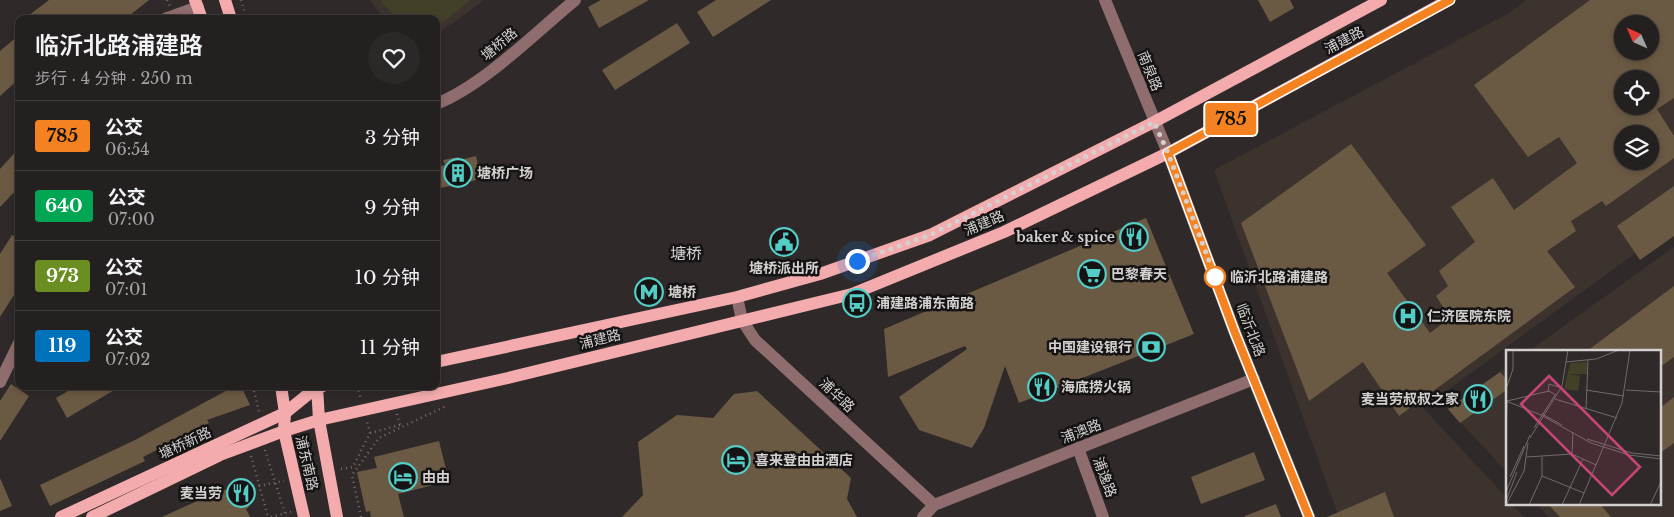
<!DOCTYPE html>
<html lang="zh">
<head>
<meta charset="utf-8">
<style>
  body { margin:0; font-family:"Libre Baskerville","Noto Sans SC",serif; background:#2b2828; color:#f1f3f6; height:100vh; display:flex; flex-direction:column; font-size:19px; white-space:nowrap }
  * { box-sizing:border-box; margin:0 }
  p { font-size:16px; color:#a3a3a4 }
  .icon { flex:none; width:28px; height:28px; fill:none; stroke:currentColor; stroke-width:2; stroke-linecap:round; stroke-linejoin:round }
  .map { position:relative; flex:1; overflow:hidden }
  .side { position:absolute; left:15px; top:15px; width:425px; height:375px; display:flex; flex-direction:column; background:#23201f; border-radius:10px; box-shadow:0 2px 8px #0003,0 0 0 1px #403e3d }
  .side>* { flex:none }
  .badge { padding:0 10px; border-radius:4px; font-size:18px; line-height:32px }
  .needle { width:32px; rotate:315deg }
  .fabs { position:absolute; left:1614px; top:15px; display:grid; gap:10px }
  .fabs a { display:grid; place-items:center; width:45px; height:45px; border-radius:50%; background:#23201f; box-shadow:0 2px 8px #0003,0 0 0 1px #403e3d; font-size:25px }
  .you { position:absolute; width:25px; height:25px; margin:-12px; border:4px solid #fff; border-radius:50%; background:#1a73e8; box-shadow:0 0 0 8px #1a73e833 }
  .map>.badge { position:absolute; translate:-50% -50%; box-shadow:0 0 0 2px #fff }
  .round { display:grid; place-items:center; flex:none; width:52px; height:52px; border-radius:26px; background:#2b2828 }
  .head { display:flex; align-items:center; justify-content:space-between; height:85px; padding:0 20px }
  h1 { font-size:24px; font-weight:600; line-height:38px }
  ul { padding:0; list-style:none }
  li { display:flex; align-items:center; gap:15px; height:70px; padding:0 20px; border-top:1px solid #403e3d }
  li div { flex:1 }
  li b { display:block; font-size:19px }
  li em { font-style:normal }
  li .badge { min-width:55px; font-weight:700; text-align:center }
  .map>svg:first-child { display:block }
</style>
</head>
<body>
<div class="map">
<svg width="1674" height="517" viewBox="0 0 1674 517">
  <rect width="100%" height="100%" fill="#2f2a29"/>
  <g fill="#3d332e" fill-rule="evenodd">
    <path d="M370,0h114l-48,35v-16h-52z"/>
    <path d="M1526,0h148v225l-251,183 85,91v4h3l13,14h-185l-125,-347 297,-158zM1622,24h28v27h-28zM1622,79h28v27h-28zM1622,134h28v27h-28z"/>
    <path d="M1674,247v270h-125l-13,-14h124v-152h-131z"/>
    <path d="M1508,366v107l-60,-64z"/>
  </g>
  <path fill="#434028" d="M380,0h90l-34,28v-9h-39z"/>
  <g fill="#6b5a43" fill-rule="evenodd">
    <path d="M49,0h100l-24,19h-101z"/>
    <path d="M601,0h48l-50,28 -11,-21z"/>
    <path d="M716,0h55l-58,37 -16,-25z"/>
    <path d="M1258,0h32l4,8 -24,14z"/>
    <path d="M1590,0h84v98l-17,11 17,27v22l-68,48 -4,-5 -31,20 5,10 -29,20 28,36 -176,129 -36,-54 -54,39 -68,-178 110,-79 75,101 -39,28 43,60 20,-15 -14,-22 12,-10 -9,-15 36,-29 -24,-35 42,-29 21,32 63,-47 -18,-26 -31,20 -54,-72zM1622,24h28v27h-28zM1622,79h28v27h-28zM1622,134h28v27h-28z"/>
    <path d="M677,23l13,20 -75,47 -13,-20z"/>
    <path d="M19,35v44l-19,17v-45z"/>
    <path d="M19,148v39l-19,20v-38z"/>
    <path d="M476,156l5,23 -45,10v-22l9,-2 -2,-5 16,-3 1,3z"/>
    <path d="M1674,186v50l-34,24 -23,-34z"/>
    <path d="M1146,218l48,116 -175,69 -14,-37 -21,62 -12,20 -53,-18 -20,-33 68,-48 -2,-3 -77,31 -4,-48z"/>
    <path d="M12,235l7,4v48l-19,30v-63z"/>
    <path d="M1674,286v71l-14,10v-16h-73z"/>
    <path d="M1500,372l8,9v8l-48,34 -12,-14z"/>
    <path d="M11,384l18,12 -29,45v-40z"/>
    <path d="M77,386h44l-54,32 -11,-20z"/>
    <path d="M235,386h6l9,19 -43,15 2,3 -66,34 2,4 -95,45 -10,-21 95,-45z"/>
    <path d="M757,391l94,87 -4,21 10,18h-235l21,-22 -5,-53 39,-27 36,3 21,-24z"/>
    <path d="M1674,397v46l-14,10v-45z"/>
    <path d="M439,441l10,40 -51,13 6,23h-33l-1,-6 -4,1 -9,-40 20,-4 -3,-11z"/>
    <path d="M1254,452l11,28 -64,24 -10,-27z"/>
    <path d="M0,478l12,28 -12,5z"/>
    <path d="M231,489l10,4 8,14 -3,2 4,8h-88l57,-26z"/>
    <path d="M1385,492l9,25h-67z"/>
    <path d="M1547,503h52l12,14h-51z"/>
    <path d="M1276,504l5,13h-36v-1z"/>
  </g>
  <g fill="none" stroke-linecap="round" stroke-linejoin="round">
    <g stroke="#736f6e" stroke-width="2.5" stroke-dasharray="1 4" stroke-linecap="butt">
      <path d="M167,0l3,6"/>
      <path d="M241,0l6,19"/>
      <path d="M253,386l6,26"/>
      <path d="M357,386l4,13"/>
      <path d="M397,414l3,11"/>
      <path d="M370,433l30,-8 1,2"/>
      <path d="M265,450l21,67"/>
      <path d="M251,456l17,61"/>
      <path d="M341,469l12,-2 17,-34 -3,-12"/>
      <path d="M259,486l25,-5"/>
      <path d="M271,517l20,-5"/>
      <path d="M361,517l-9,-42 27,-37 67,-32"/>
    </g>
    <g stroke="#8f6c6d" stroke-width="12">
      <path d="M1105,0l63,153 67,180 74,184"/>
      <path d="M165,19l33,-12"/>
      <path d="M436,104c47,-18 100,-72 139,-104"/>
      <path d="M737,297l5,23 13,20 179,165"/>
      <path d="M0,382l19,-39"/>
      <path d="M1078,448l25,69"/>
      <path d="M923,517l11,-12 320,-126"/>
    </g>
    <g stroke="#f4abae" stroke-width="12">
      <path d="M195,0l7,19"/>
      <path d="M225,0l6,19"/>
      <path d="M436,362l301,-65 83,-23 110,-39 224,-113 227,-122"/>
      <path d="M281,386l4,27 -1,18 20,86"/>
      <path d="M317,386l2,34 18,97"/>
      <path d="M61,517l224,-104 32,-26 6,-1"/>
      <path d="M92,517l128,-62 64,-24 35,-11 189,-42 344,-84 152,-62 164,-79 281,-153"/>
    </g>
  </g>
  <g fill="none" stroke-linecap="round" stroke-linejoin="round">
    <defs>
      <path id="line" d="M1309,517l-74,-184 -67,-180 282,-153"/>
    </defs>
    <use href="#line" stroke="#fff" stroke-width="11"/>
    <use href="#line" stroke="#f58220" stroke-width="8"/>
    <path stroke="#d3d0cf" stroke-width="5" stroke-dasharray="0 9" d="M857,261l73,-26 224,-113 14,31 48,126 -1,-2"/>
  </g>
  <defs>
    <symbol id="building-ring" viewBox="-11 -11 22 22"><circle r="9.5" fill="#151313" stroke="#54cdc7" stroke-width="1.5"/><path d="M-4-6H4V6H1V3H-1V6H-4ZM-2.5-4.3h1.7v1.8h-1.7ZM.8-4.3h1.7v1.8H.8ZM-2.5-1h1.7V.8h-1.7ZM.8-1h1.7V.8H.8Z" fill="#54cdc7"/></symbol>
    <symbol id="restaurant-ring" viewBox="-11 -11 22 22"><circle r="9.5" fill="#151313" stroke="#54cdc7" stroke-width="1.5"/><path d="M-5-6h1v4h1v-4h1v4h1v-4h1v5L-1.5 .5V6h-2V.5L-5-1ZM5-6V6H3V1.5H1.5Q1.5-4 5-6Z" fill="#54cdc7"/></symbol>
    <symbol id="civic-ring" viewBox="-11 -11 22 22"><circle r="9.5" fill="#151313" stroke="#54cdc7" stroke-width="1.5"/><path d="M-.6-6.5H3V-4.5H.6V-3L4-1V1h2V6H-6V1h2V-1L-.6-3ZM-1.2 2.5V6h2.4V2.5Z" fill="#54cdc7"/></symbol>
    <symbol id="supermarket-ring" viewBox="-11 -11 22 22"><circle r="9.5" fill="#151313" stroke="#54cdc7" stroke-width="1.5"/><path d="M-6-5.5h2.5l.6 2H6L4.5 2H-2.5L-4.4-4H-6ZM-1.5 3.2a1.3 1.3 0 1 0 .1 0ZM3 3.2a1.3 1.3 0 1 0 .1 0Z" fill="#54cdc7"/></symbol>
    <symbol id="metro-ring" viewBox="-11 -11 22 22"><circle r="9.5" fill="#151313" stroke="#54cdc7" stroke-width="1.5"/><path d="M-5.5 5V-5H-3L0 0L3-5H5.5V5H3V-.5L0 4L-3-.5V5Z" fill="#54cdc7"/></symbol>
    <symbol id="bus-ring" viewBox="-11 -11 22 22"><circle r="9.5" fill="#151313" stroke="#54cdc7" stroke-width="1.5"/><path d="M-5-6H5V4H4V6H2V4H-2V6H-4V4H-5ZM-3.5-4V0h7V-4ZM-3.5 1.2v1.5H-2V1.2ZM2 1.2v1.5H3.5V1.2Z" fill="#54cdc7"/></symbol>
    <symbol id="hospital-ring" viewBox="-11 -11 22 22"><circle r="9.5" fill="#151313" stroke="#54cdc7" stroke-width="1.5"/><path d="M-5-5h3v3.5h4V-5h3V5h-3V1.5h-4V5h-3Z" fill="#54cdc7"/></symbol>
    <symbol id="bank-ring" viewBox="-11 -11 22 22"><circle r="9.5" fill="#151313" stroke="#54cdc7" stroke-width="1.5"/><path d="M-6-4H6V4H-6ZM0-2.3a2.3 2.3 0 1 0 0 4.6a2.3 2.3 0 1 0 0-4.6Z" fill="#54cdc7"/></symbol>
    <symbol id="hotel-ring" viewBox="-11 -11 22 22"><circle r="9.5" fill="#151313" stroke="#54cdc7" stroke-width="1.5"/><path d="M-6-4.5h1.5V1H6V5H4.5V3h-9V5H-6ZM-4 0a1.8 1.8 0 1 1 3.6 0ZM.5 0V-2.5h3Q6-2.5 6 0Z" fill="#54cdc7"/></symbol>
  </defs>
  <g fill-rule="evenodd">
    <use href="#building-ring" x="442" y="157" width="32" height="32"/>
    <use href="#restaurant-ring" x="1118" y="221" width="32" height="32"/>
    <use href="#civic-ring" x="768" y="226" width="32" height="32"/>
    <use href="#supermarket-ring" x="1076" y="258" width="32" height="32"/>
    <use href="#metro-ring" x="633" y="276" width="32" height="32"/>
    <use href="#bus-ring" x="841" y="287" width="32" height="32"/>
    <use href="#hospital-ring" x="1392" y="300" width="32" height="32"/>
    <use href="#bank-ring" x="1135" y="331" width="32" height="32"/>
    <use href="#restaurant-ring" x="1026" y="371" width="32" height="32"/>
    <use href="#restaurant-ring" x="1462" y="383" width="32" height="32"/>
    <use href="#hotel-ring" x="720" y="444" width="32" height="32"/>
    <use href="#hotel-ring" x="387" y="461" width="32" height="32"/>
    <use href="#restaurant-ring" x="225" y="477" width="32" height="32"/>
  </g>
  <circle fill="#fff" stroke="#f58220" stroke-width="2.5" cx="1215" cy="277" r="10"/>
  <g text-anchor="middle" stroke-width="5" stroke-linejoin="round" paint-order="stroke">
    <g font-size="14" fill="#d3d0cf" stroke="#151313">
      <text transform="translate(1344 40) rotate(-28)" y="5">浦建路</text>
      <text transform="translate(499 44) rotate(-40)" y="5">塘桥路</text>
      <text transform="translate(1150 71) rotate(68)" y="5">南泉路</text>
      <text transform="translate(984 223) rotate(-23)" y="5">浦建路</text>
      <text transform="translate(1251 330) rotate(69)" y="5">临沂北路</text>
      <text transform="translate(600 339) rotate(-14)" y="5">浦建路</text>
      <text transform="translate(837 395) rotate(43)" y="5">浦华路</text>
      <text transform="translate(1081 431) rotate(-21)" y="5">浦澳路</text>
      <text transform="translate(185 443) rotate(-25)" y="5">塘桥新路</text>
      <text transform="translate(307 463) rotate(77)" y="5">浦东南路</text>
      <text transform="translate(1105 477) rotate(70)" y="5">浦逸路</text>
    </g>
    <g font-size="14" font-weight="bold" fill="#d3d0cf" stroke="#151313" text-anchor="start">
      <text x="477" y="178">塘桥广场</text>
      <text x="1115" y="242" text-anchor="end">baker &amp; spice</text>
      <text x="784" y="273" text-anchor="middle">塘桥派出所</text>
      <text x="1111" y="279">巴黎春天</text>
      <text x="668" y="297">塘桥</text>
      <text x="876" y="308">浦建路浦东南路</text>
      <text x="1427" y="321">仁济医院东院</text>
      <text x="1132" y="352" text-anchor="end">中国建设银行</text>
      <text x="1061" y="392">海底捞火锅</text>
      <text x="1459" y="404" text-anchor="end">麦当劳叔叔之家</text>
      <text x="755" y="465">喜来登由由酒店</text>
      <text x="422" y="482">由由</text>
      <text x="222" y="498" text-anchor="end">麦当劳</text>
    </g>
    <g font-size="14" font-weight="bold" fill="#d3d0cf" stroke="#151313" text-anchor="start">
      <text x="1230" y="282">临沂北路浦建路</text>
    </g>
    <g font-size="16" fill="#d3d0cf" stroke="#151313">
      <text x="686" y="259">塘桥</text>
    </g>
  </g>
  <g transform="translate(1506 350)">
    <rect width="155" height="155" fill="#2f2a29"/>
    <path d="M81,12v12h-17l10,2 -2,15 -14,-2 6,-26z" fill="#434028"/>
    <path fill="none" stroke="#716c6b" stroke-width="1" d="M60,12l30,-3 23,-9M0,39l7,-20v-19M80,40l38,6M120,40l35,2M42,42l1,-8 10,3M49,49l62,19M0,51l35,14 50,28 38,12 32,4M80,59l2,-49M36,64l20,11M28,78l21,-33M0,83l1,-32 42,-10 7,4M24,88l32,-52 6,-36M81,89l45,14 29,3M66,104l1,-22M21,107l45,-3 24,11M36,126l42,17M4,127l14,-31M0,142l24,-57M0,151l11,-29M0,155l18,-34 4,-28M23,155l13,-29v-19M56,155l21,-46M73,155l43,-102 8,-53M144,155l11,-23"/>
    <path fill="#c64678" fill-opacity="0.15" stroke="#c64678" stroke-width="2.5" d="M43,26l91,91 -28,28 -91,-91z"/>
    <rect width="155" height="155" fill="none" stroke="#d3d0cf" stroke-width="2.5"/>
  </g>
</svg>
<div class="fabs">
<a><svg class="needle" viewBox="-14 -14 28 28"><path d="M0-13l5 13h-10z" fill="#e53935"/><path d="M0 13l5-13h-10z" fill="#a3a3a4"/></svg></a>
<a><svg class="icon" aria-label="locate" viewBox="0 0 24 24"><circle cx="12" cy="12" r="6"/><path d="M12 2v4M12 18v4M2 12h4M18 12h4"/></svg></a>
<a><svg class="icon" aria-label="layers" viewBox="0 0 24 24"><path d="M12 4l9 5-9 5-9-5zM3 14l9 5 9-5"/></svg></a>
</div>
<div class="you" style="left:857px;top:261px"></div>
<b class="badge" style="left:1231px;top:119px;background:#f58220;color:#111">785</b>
<section class="side">
<div class="head"><div><h1>临沂北路浦建路</h1><p>步行 · 4 分钟 · 250 m</p></div><a class="round"><svg class="icon" aria-label="heart" viewBox="0 0 24 24"><path d="M12 20l-8-8c-3-5 5-10 8-4 3-6 11-1 8 4z"/></svg></a></div>
<ul>
<li><span class="badge" style="background:#f58220;color:#111">785</span><div><b>公交</b><p>06:54</p></div><em>3 分钟</em></li>
<li><span class="badge" style="background:#00a651;color:#fff">640</span><div><b>公交</b><p>07:00</p></div><em>9 分钟</em></li>
<li><span class="badge" style="background:#6b8e23;color:#fff">973</span><div><b>公交</b><p>07:01</p></div><em>10 分钟</em></li>
<li><span class="badge" style="background:#0072bc;color:#fff">119</span><div><b>公交</b><p>07:02</p></div><em>11 分钟</em></li>
</ul>
</section>
</div>
</body>
</html>
